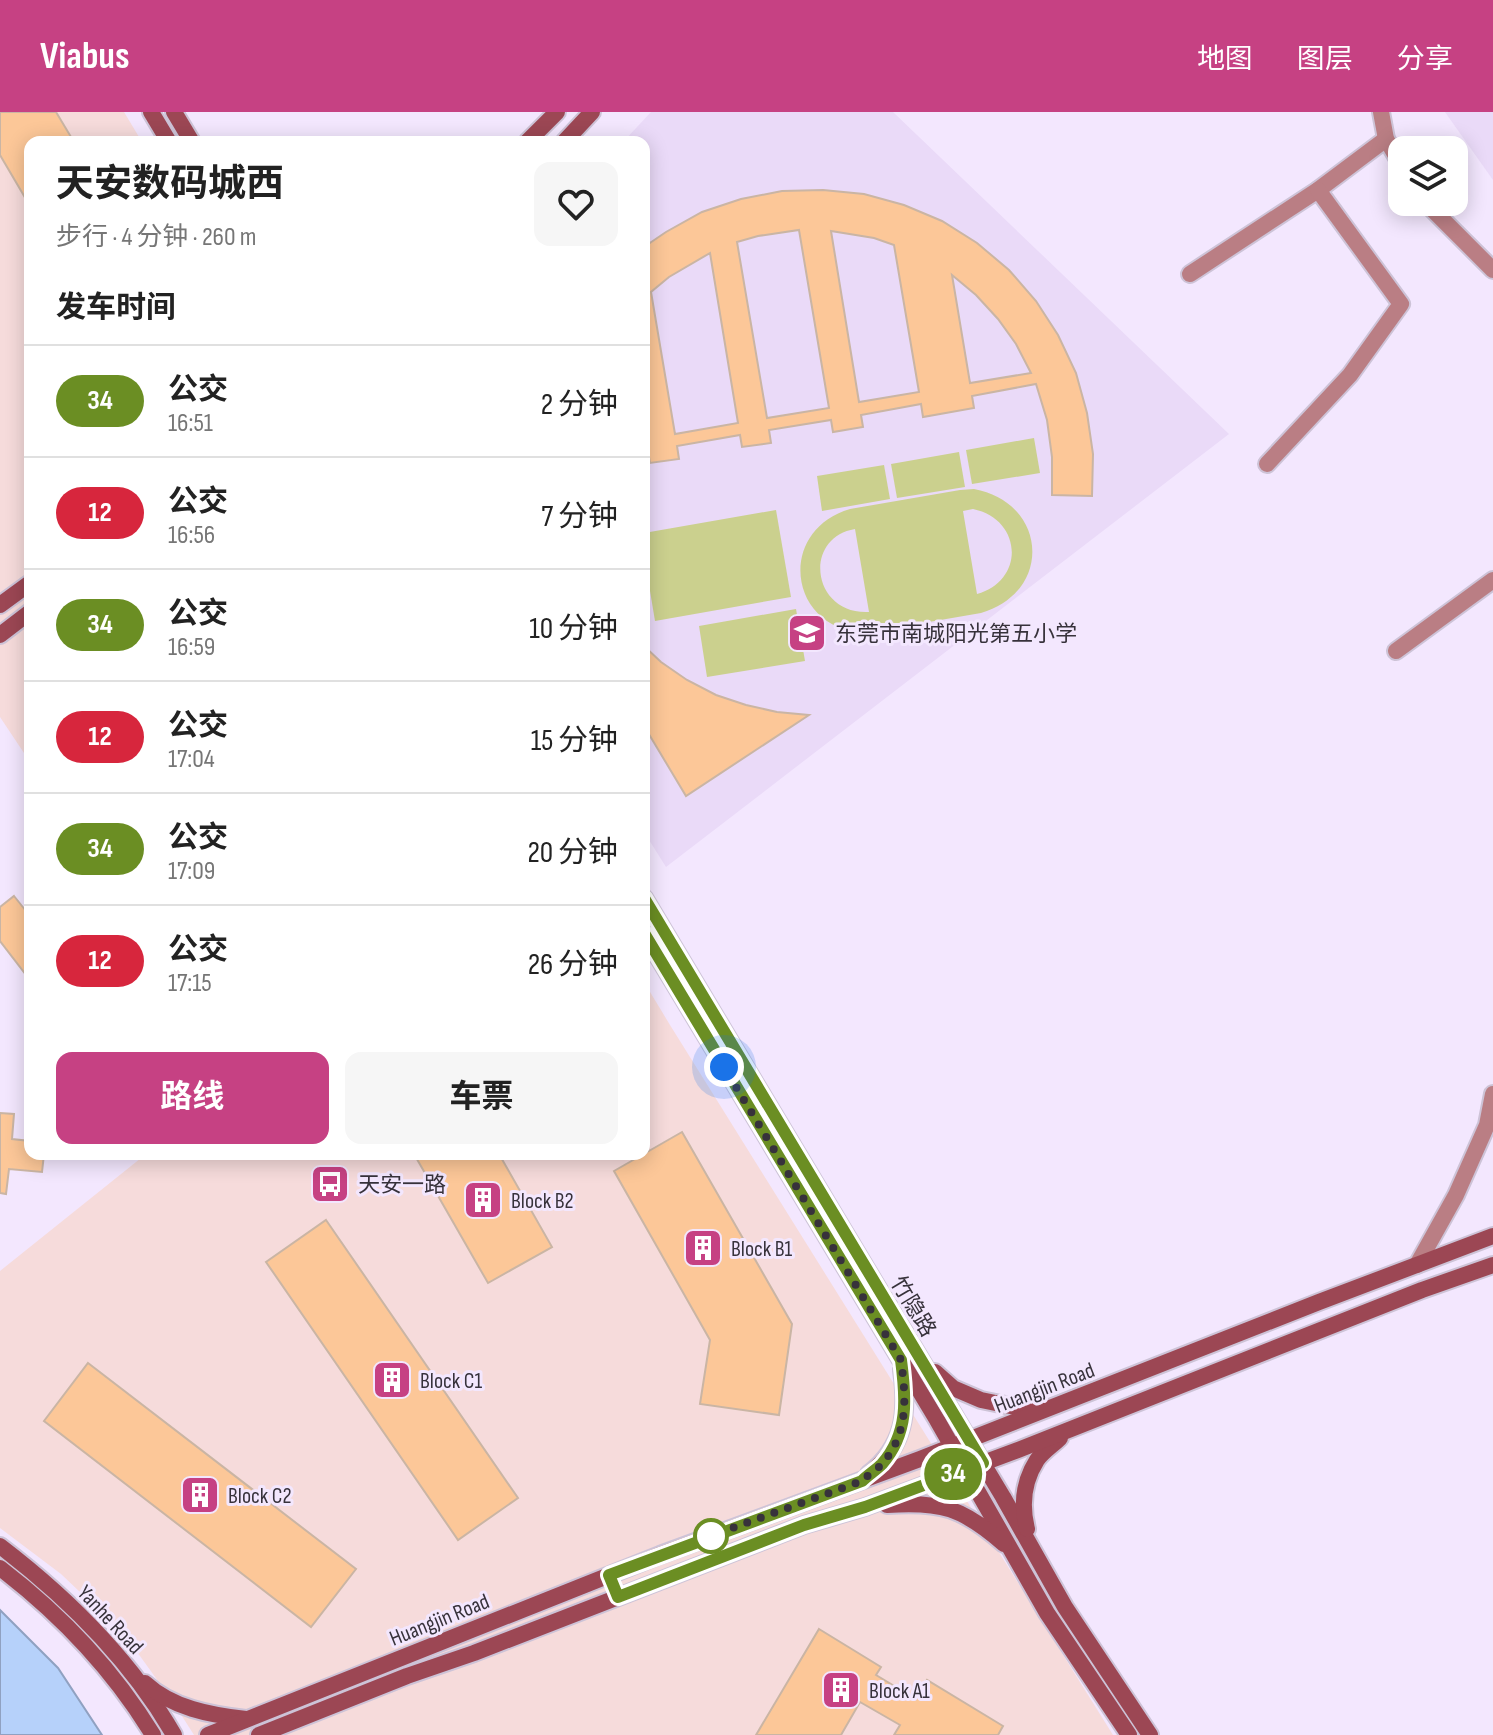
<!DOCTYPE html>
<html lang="zh">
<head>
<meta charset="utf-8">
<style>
  body { margin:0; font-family:"Sofia Sans Condensed","Noto Sans SC",sans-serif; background:#f6f6f6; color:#222; height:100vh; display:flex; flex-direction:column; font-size:30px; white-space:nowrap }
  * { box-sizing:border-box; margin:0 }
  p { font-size:26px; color:#767676 }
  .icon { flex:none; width:44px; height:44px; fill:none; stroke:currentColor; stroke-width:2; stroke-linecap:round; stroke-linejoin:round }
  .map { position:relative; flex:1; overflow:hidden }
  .side { position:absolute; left:24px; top:24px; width:626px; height:1024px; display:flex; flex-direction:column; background:#fff; border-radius:16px; box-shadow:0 4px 20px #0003 }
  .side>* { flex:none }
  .badge { padding:0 16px; border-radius:26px; font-size:28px; line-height:52px }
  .tools { position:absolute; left:1388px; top:24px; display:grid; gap:16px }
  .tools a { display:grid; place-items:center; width:80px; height:80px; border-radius:16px; background:#fff; box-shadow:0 4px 20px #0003; font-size:40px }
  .you { position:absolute; width:40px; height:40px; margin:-20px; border:6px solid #fff; border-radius:50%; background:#1a73e8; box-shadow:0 0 0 12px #1a73e833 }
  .map>.badge { position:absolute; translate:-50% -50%; box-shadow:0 0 0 4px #fff }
  h2 { padding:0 32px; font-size:30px; line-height:72px }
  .round { display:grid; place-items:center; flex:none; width:84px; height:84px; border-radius:16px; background:#f6f6f6 }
  .headline { display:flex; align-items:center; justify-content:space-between; height:136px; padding:0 32px }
  h1 { font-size:38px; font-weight:700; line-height:60px }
  .action { display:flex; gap:16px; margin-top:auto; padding:16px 32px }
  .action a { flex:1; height:92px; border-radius:16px; background:#c64183; color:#fff; font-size:32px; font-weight:700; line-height:92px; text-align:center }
  .action a+a { background:#f6f6f6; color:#222 }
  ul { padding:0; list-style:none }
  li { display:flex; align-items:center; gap:24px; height:112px; padding:0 32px; border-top:2px solid #e0e0e0 }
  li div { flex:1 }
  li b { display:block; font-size:30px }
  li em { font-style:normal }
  li .badge { min-width:88px; font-weight:700; text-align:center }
  header { display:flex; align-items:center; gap:48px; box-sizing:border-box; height:112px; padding:0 40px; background:#c64183; color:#fff }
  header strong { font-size:38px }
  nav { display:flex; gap:44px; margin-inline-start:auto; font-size:28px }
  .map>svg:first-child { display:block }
</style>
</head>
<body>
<header>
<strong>Viabus</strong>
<nav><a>地图</a><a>图层</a><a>分享</a></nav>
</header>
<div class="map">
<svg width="1493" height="1623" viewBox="0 0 1493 1623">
  <rect width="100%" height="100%" fill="#f3e7fe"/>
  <g fill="#f6dbdb">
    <path d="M0,0h124l18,30h-112v620l-30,-45z"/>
    <path d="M644,870l26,43 443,710h-919l-21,-33 -33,-46 -38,-43 -41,-39 -61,-46v-257l146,-117h498z"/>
  </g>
  <g fill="#eadaf8">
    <path d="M651,0h242l336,322 -563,433 -22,-35v-690h-21z"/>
    <path d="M1445,0h48v68z"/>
  </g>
  <g fill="#cbd08e" fill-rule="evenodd">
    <path d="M1034,326l6,35 -68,11 -6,-34z"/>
    <path d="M959,340l6,35 -68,11 -6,-34z"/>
    <path d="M884,353l6,34 -68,12 -5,-35z"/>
    <path d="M974,377c74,14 79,103 7,124l-110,19c-81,4 -98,-100 -21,-123l110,-19zM973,397c49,10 53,71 4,85l-14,-83zM855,417l14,83c-57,3 -67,-74 -14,-83z"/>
    <path d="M776,398l15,87 -136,24 -11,-66v-22z"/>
    <path d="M796,497l9,52 -98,16 -8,-51z"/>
  </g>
  <path fill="#b6d1fa" stroke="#90a1c1" stroke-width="2" d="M0,1498l58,58 44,67h-102z"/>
  <g fill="#fcc798" stroke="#cab5a4" stroke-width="2" fill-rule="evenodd">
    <path d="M0,0h56l18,30h-44v64l-30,-51z"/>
    <path d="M823,78l41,4 40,11 38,16 35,22 32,27 27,31 22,34 18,38 11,40 6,41 -1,42 -40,-1v-38l-5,-37 -11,-36 -64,12 2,12 -51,9 -2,-13 -60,11 2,12 -30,5 -2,-12 -62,10 2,13 -29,4 -2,-12 -63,11 2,13 -29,4 -2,-12 -4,1v-13h2l-2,-10v-182l22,-15 36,-20 39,-13 41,-8zM799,118l30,178 -62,10 -30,-176 21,-6zM831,119l43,7 20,7 25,147 -60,10zM710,141l28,170 -63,11 -24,-142 18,-15zM952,163l24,20 22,24 18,25 15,29 -61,10z"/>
    <path d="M644,534l17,16 26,18 29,15 30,10 31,7 32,3 -123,81 -39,-65 -3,-2z"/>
    <path d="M14,784l16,20v23l-2,2 2,2v37l-30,-39v-34z"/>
    <path d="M0,1001l14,1 -2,25 18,2v13h14l-2,18 -33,-3 -3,25 -6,-1z"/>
    <path d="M682,1020l110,192 -13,91 -79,-11 10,-64 -96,-169z"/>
    <path d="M414,1042h85l53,93 -64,36z"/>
    <path d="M326,1108l192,278 -60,42 -192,-278z"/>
    <path d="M88,1251l268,206 -45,58 -267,-206z"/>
    <path d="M819,1517l62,38 -5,8 40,24 11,-19 76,46 -5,9h-104l6,-10 -40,-23 -19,33h-85z"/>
  </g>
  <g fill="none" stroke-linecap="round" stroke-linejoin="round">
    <defs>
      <g id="street">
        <path d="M1381,0l5,27 16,27"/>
        <path d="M1425,90l68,68"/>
        <path d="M1190,162l128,-84 68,-51"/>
        <path d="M1267,352l83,-89 51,-71 -83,-114"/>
        <path d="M1396,539l97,-71"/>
        <path d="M1417,1153l39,-70 31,-70 6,-31"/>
      </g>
      <g id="secondary">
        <path d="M151,0l18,30"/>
        <path d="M174,0l18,30"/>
        <path d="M527,30l30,-30"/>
        <path d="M564,30l28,-30"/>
        <path d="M0,493l30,-22"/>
        <path d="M0,523l30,-23"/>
        <path d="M644,786l359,599 62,110 85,128"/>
        <path d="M644,821l293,487 110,193 82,122"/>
        <path d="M935,1260l18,16 28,12 34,7 27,-1"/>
        <path d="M869,1362c36,-28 39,-62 33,-104"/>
        <path d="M887,1393c54,-4 76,3 117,39"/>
        <path d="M1027,1417c-6,-24 -4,-47 10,-69 5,-8 16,-15 23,-22"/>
        <path d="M0,1434c68,52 131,114 174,189"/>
        <path d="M0,1456c60,46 114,103 153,167"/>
        <path d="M145,1571c27,25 65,32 101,36"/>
        <path d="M208,1623l452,-180 260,-96 399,-157 174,-66"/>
        <path d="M259,1623l148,-59 67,-23 330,-128 61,-18 153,-57 404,-160 71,-25"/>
      </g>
    </defs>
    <use href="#street" stroke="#cdc3d7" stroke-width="20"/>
    <use href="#secondary" stroke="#cdc3d7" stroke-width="20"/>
    <use href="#street" stroke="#ba7e84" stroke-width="16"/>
    <use href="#secondary" stroke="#9c4754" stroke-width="16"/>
  </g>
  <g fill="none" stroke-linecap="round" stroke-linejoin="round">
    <defs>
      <path id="line" d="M644,786l339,565 -118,44 -61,18 -186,72 -9,-22 253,-94c6,-6 14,-11 20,-17 27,-31 24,-66 19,-104l-257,-427"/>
    </defs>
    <use href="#line" stroke="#fff" stroke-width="18"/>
    <use href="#line" stroke="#6b8e23" stroke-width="12"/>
    <path stroke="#37323b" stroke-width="8" stroke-dasharray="0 14.4" d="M711,1424l-9,3 160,-58c6,-6 14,-11 20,-17 27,-31 24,-66 19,-104l-177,-293"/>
  </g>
  <defs>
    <symbol id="school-square" viewBox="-11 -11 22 22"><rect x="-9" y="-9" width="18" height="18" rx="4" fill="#c64183" stroke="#f3e7fe"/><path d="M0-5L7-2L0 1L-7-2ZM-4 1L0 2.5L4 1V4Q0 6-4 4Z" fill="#fff"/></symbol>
    <symbol id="bus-square" viewBox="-11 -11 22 22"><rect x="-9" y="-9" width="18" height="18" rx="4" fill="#c64183" stroke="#f3e7fe"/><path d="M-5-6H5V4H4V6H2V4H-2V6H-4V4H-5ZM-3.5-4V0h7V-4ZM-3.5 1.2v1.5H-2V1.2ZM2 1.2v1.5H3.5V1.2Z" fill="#fff"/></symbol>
    <symbol id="building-square" viewBox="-11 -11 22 22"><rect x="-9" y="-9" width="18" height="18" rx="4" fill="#c64183" stroke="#f3e7fe"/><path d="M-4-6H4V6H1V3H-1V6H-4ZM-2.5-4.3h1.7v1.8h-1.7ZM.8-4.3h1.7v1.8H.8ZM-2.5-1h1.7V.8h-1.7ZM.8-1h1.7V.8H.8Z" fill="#fff"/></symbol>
  </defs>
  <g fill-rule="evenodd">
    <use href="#school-square" x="785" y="499" width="44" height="44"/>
    <use href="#bus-square" x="308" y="1050" width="44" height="44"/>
    <use href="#building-square" x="461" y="1066" width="44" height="44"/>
    <use href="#building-square" x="681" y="1114" width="44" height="44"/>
    <use href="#building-square" x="370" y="1246" width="44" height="44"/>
    <use href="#building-square" x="178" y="1361" width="44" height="44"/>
    <use href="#building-square" x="819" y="1556" width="44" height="44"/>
  </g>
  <circle fill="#fff" stroke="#6b8e23" stroke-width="4" cx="711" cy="1424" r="16"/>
  <g text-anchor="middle" stroke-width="6" stroke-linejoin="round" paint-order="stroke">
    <g font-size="22" fill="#37323b" stroke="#f3e7fe" text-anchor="start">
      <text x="835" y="529">东莞市南城阳光第五小学</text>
      <text x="358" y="1080">天安一路</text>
      <text x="511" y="1096">Block B2</text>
      <text x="731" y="1144">Block B1</text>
      <text x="420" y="1276">Block C1</text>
      <text x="228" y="1391">Block C2</text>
      <text x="869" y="1586">Block A1</text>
    </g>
    <g font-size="22" fill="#37323b" stroke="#f3e7fe">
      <text transform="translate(914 1194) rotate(59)" y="8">竹隐路</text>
      <text transform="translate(1044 1275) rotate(-21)" y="8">Huangjin Road</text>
      <text transform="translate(111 1507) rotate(47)" y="8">Yanhe Road</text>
      <text transform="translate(439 1507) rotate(-22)" y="8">Huangjin Road</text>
    </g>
  </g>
</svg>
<div class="tools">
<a><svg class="icon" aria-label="layers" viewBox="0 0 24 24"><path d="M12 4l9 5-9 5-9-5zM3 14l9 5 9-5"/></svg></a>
</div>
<div class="you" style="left:724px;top:955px"></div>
<b class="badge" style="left:953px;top:1362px;background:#6b8e23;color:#fff">34</b>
<section class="side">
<div class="headline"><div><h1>天安数码城西</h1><p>步行 · 4 分钟 · 260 m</p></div><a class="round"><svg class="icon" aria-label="heart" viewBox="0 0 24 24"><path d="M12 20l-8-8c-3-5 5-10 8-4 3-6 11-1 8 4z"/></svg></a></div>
<h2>发车时间</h2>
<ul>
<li><span class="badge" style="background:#6b8e23;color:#fff">34</span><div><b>公交</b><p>16:51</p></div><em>2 分钟</em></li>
<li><span class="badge" style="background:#d7263d;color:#fff">12</span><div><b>公交</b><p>16:56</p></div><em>7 分钟</em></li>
<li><span class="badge" style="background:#6b8e23;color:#fff">34</span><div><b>公交</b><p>16:59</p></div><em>10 分钟</em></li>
<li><span class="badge" style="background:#d7263d;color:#fff">12</span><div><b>公交</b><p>17:04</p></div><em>15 分钟</em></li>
<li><span class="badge" style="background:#6b8e23;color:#fff">34</span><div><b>公交</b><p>17:09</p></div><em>20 分钟</em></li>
<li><span class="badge" style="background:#d7263d;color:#fff">12</span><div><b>公交</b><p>17:15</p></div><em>26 分钟</em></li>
</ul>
<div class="action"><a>路线</a><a>车票</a></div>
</section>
</div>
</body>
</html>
